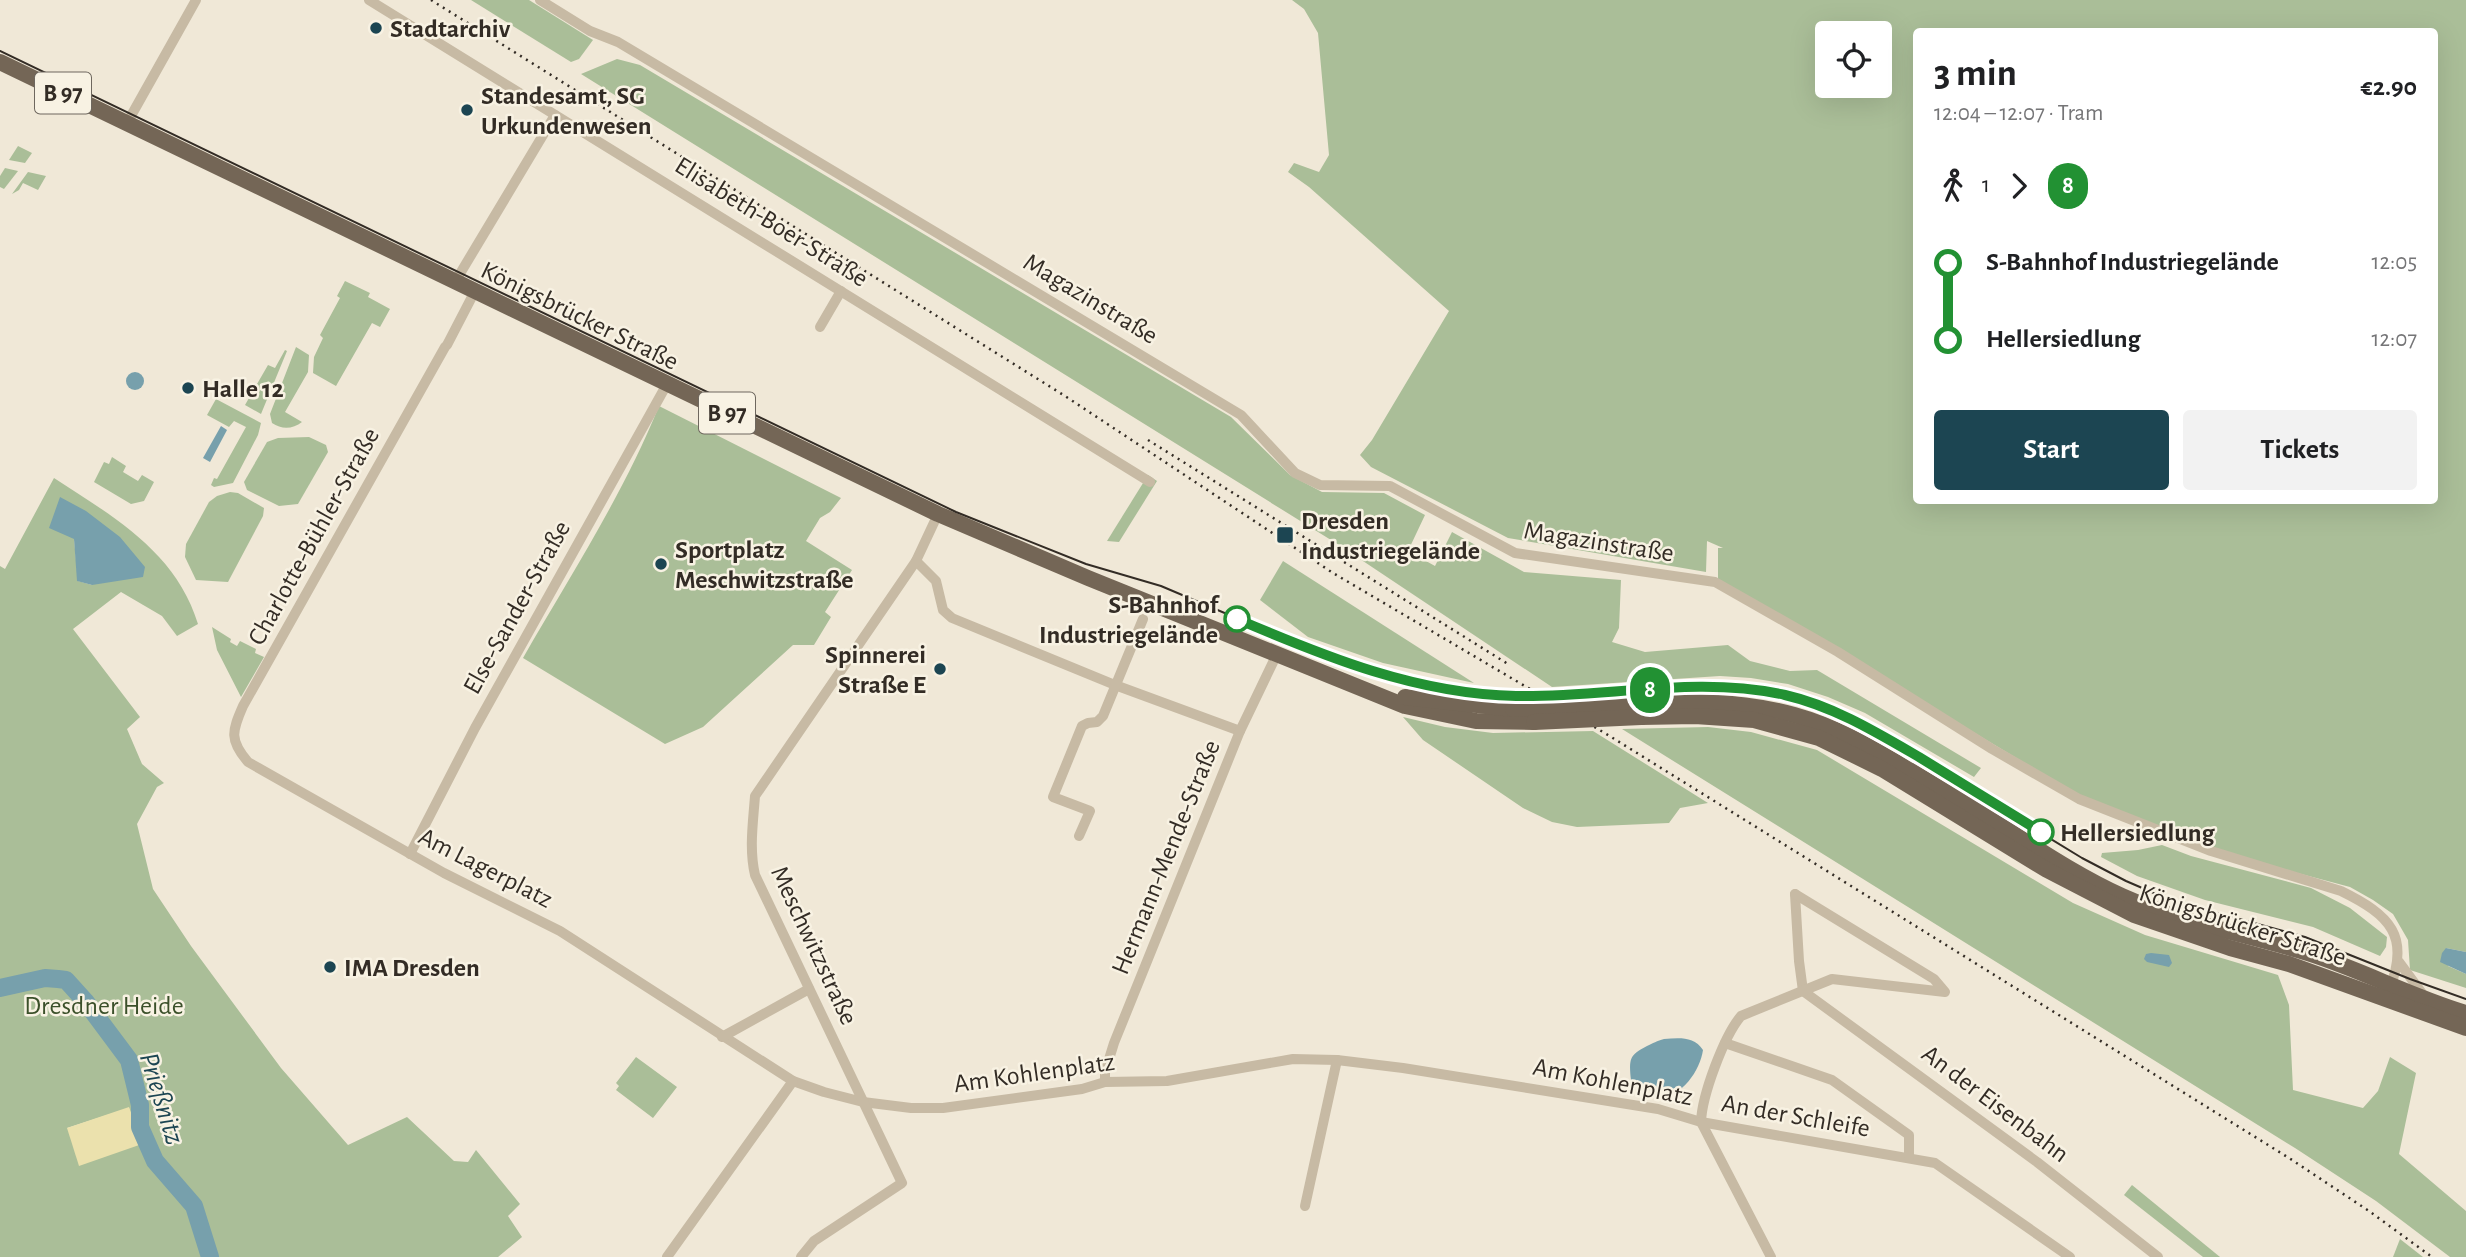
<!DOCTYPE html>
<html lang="en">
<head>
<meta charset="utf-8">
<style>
  body { margin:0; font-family:"Alegreya Sans",sans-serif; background:#f2f2f2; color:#202124; height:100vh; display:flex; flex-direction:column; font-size:26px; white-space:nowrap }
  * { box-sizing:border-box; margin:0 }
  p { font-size:23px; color:#757577 }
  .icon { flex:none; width:38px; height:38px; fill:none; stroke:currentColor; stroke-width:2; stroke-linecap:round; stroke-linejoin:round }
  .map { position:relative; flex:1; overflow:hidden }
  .side { position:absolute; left:1913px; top:28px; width:525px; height:476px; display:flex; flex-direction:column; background:#fff; border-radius:7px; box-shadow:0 7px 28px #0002 }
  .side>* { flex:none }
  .badge { padding:0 14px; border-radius:23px; font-size:24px; line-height:46px }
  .fabs { position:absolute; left:1815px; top:21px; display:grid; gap:14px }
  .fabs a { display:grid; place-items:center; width:77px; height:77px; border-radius:7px; background:#fff; box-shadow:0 7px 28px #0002; font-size:35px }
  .map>.badge { position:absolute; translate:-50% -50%; box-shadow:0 0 0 4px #fff }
  .legs { display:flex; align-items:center; gap:10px; height:77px; padding:0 21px; font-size:23px }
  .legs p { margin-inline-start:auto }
  .overview { display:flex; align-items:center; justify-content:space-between; height:119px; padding:0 21px }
  h1 { font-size:38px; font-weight:700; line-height:52px }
  .button { display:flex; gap:14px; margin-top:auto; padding:14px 21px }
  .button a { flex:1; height:80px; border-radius:7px; background:#1c4552; color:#fff; font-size:28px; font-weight:700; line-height:80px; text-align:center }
  .button a+a { background:#f2f2f2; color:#202124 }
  ul { padding:0 21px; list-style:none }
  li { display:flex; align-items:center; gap:24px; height:77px; font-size:26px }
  li i { display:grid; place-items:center; width:10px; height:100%; margin:0 9px; background:currentColor }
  li i::after { content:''; width:18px; height:18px; margin:-9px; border:5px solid; border-radius:50%; background:#fff }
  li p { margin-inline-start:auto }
  li:first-child i { background:linear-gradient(#0000 50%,currentColor 0) }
  li:last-child i { background:linear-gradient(currentColor 50%,#0000 0) }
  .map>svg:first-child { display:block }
</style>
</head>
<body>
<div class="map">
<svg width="2466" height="1257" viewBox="0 0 2466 1257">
  <rect width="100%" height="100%" fill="#f0e8d7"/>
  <g fill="#aabe98" fill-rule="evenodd">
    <path d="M471,0h58l64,40 -14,19 -8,3z"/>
    <path d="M1292,0h1174v952l-20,-4 2,18 18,8v14l-56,-18 -2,-30 -15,-26 -20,-14 -23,-13 -116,-31 -151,-58 -365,-219v-31h5l-16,-7 -1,31 -198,-34 -137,-71 -11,-12 12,-15 77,-129 -140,-124 -21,-15 6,-9 25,9 10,-17 -11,-122 -14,-24zM1916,32h518v468h-518zM1827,33h53v53h-53z"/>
    <path d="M617,59l23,6 591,352 59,58 32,17 62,1 41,22 -17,36 27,15 17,-34 72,40 97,8 -2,48 -7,14 33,10 83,-7 22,16 40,10 27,-1 164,98 -7,9 -109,-64 -37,-16 -40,-13 -37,-6 -31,-2 -168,11 -213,-142 -758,-471z"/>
    <path d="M18,146l14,7 -7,10 -16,-3z"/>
    <path d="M5,168l13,3 -14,18 -4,-2v-11z"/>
    <path d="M28,172l18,4 -8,14 -15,-7 -4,7 -7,4z"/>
    <path d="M345,281l25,12 -2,4 22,12 -10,18 -8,-4 -36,63 -23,-13 1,-16 9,-19 -3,-3 20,-37 -3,-2z"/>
    <path d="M296,347l13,8 -1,17 -23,40 17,10c-9,7 -20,8 -30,1l-2,-9z"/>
    <path d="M285,350l2,1 -26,63 -16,-9 23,-40 7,3z"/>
    <path d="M216,399l45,24 -3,12 -25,48 -19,4 -3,-2 3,-7 3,1 29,-52 -12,-6 -5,6 -22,-12z"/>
    <path d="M659,406l182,92 -11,14 -10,6 -14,23 46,29 -27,42 6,5 -17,28h-21l-90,82 -38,17 -142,-86c47,-82 100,-163 136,-252z"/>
    <path d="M309,437l17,8 2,7 -30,52 -19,2 -32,-16 -3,-8 23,-40 11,-4z"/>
    <path d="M112,457l14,9 -3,6 15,9 4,-6 12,7 -10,19 -13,3 -37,-22 10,-20 5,2z"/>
    <path d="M1148,475l9,6 -38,61 -12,-1z"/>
    <path d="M54,478c60,39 122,74 144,146l-21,12 -15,-20 -41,-24 -48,37 67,88 -13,12 15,35 22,19 -7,4 -20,37 16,65 38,57 90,122 67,77 59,-28 47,44 14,1 8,-12 44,54 -12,12 14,21 -24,20h-498v-691l5,3zM74,539l18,46 -14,-4zM129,1108l12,36 -74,-16z"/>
    <path d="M230,492l8,1 26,15 -1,8 -35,66 -32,-2 -11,-23 1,-13 23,-42 8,-6z"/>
    <path d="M1283,561l191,122 -91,-20 -75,-26 -48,-37z"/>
    <path d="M212,627l19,12 -1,3 7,4 3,-5 16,8 -1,4 9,4 -23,40 -24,-47z"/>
    <path d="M1403,717l42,10 48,6 100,-2 115,72 -28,5 -11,15 -92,4 -25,-5 -29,-14 -100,-68z"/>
    <path d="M1708,727l43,5 66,18 256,153 72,32 133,40 11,30 4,85 70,18 15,-17 12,-34 26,16 -17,81 67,57v46h-16l-74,-56 -81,-53 -673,-419z"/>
    <path d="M2162,845l29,11 120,32 39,20 37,29 -1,10 -6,9 -67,-29 -108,-27 -68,-24 -36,-19 1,-4 36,-3z"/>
    <path d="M636,1057l41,30 -24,31 -37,-28 3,-4 -3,-3z"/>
    <path d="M2132,1185l88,72h-17l-79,-62z"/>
    <path d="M2400,1239l23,18h-30z"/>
  </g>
  <path fill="#ebe1ad" d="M129,1107l13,37 -63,22 -12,-38z"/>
  <g fill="#77a0ac">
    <circle cx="135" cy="381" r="9"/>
    <path d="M221,426l6,4 -17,32 -7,-4z"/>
    <path d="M60,497l26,14 34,26 25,30 -2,10 -51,8 -15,-4 -3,-42 -25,-11z"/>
    <path d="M2446,948l20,4v22l-26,-12 2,-9z"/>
    <path d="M2151,953l18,2 3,8 -3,4 -22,-5 -3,-3 2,-5z"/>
    <path d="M1664,1039c15,-1 30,-3 39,11 -3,21 -21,46 -43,48l-12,-10 -13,-4 -4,-4c-2,-21 -2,-25 16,-34 6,-3 10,-5 17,-7z"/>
  </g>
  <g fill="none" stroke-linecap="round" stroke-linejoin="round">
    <path stroke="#77a0ac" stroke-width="18" d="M0,988l45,-10 13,1 8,1 19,21 44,59 11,45v22l15,34 39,45 16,51"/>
    <g stroke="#c7baa4" stroke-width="10">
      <path d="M369,0l781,482"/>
      <path d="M540,0l50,31 28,11 623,373 54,58 25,12 70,1 125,67 200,29 123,70 154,97 87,50 132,52 130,40c49,24 70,45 48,99"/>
      <path d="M127,123l69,-123"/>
      <path d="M455,282l100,-167"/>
      <path d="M820,327l21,-36"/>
      <path d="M447,345l28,-54"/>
      <path d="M445,347l-202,359c-11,25 -14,34 5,56l196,111 116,58 233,150 31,11 39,10 48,6h32l139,-19 23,-7 62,-1 126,-22 44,1 66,8 255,41 43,13 234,41 135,94"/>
      <path d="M916,561l20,20 7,29 9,8 163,67 125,46"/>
      <path d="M1079,836l11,-25 -37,-14 29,-71 6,-3 9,-1 6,-6 40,-97"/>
      <path d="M410,854l65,-126 192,-344"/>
      <path d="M1795,894l4,67 4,30 234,171 121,95"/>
      <path d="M2399,962l25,34"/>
      <path d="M722,1037l87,-48"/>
      <path d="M1725,1043l107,37 77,55v22"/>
      <path d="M1105,1082v-10l9,-29 126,-312 37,-77"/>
      <path d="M1701,1122c1,-27 23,-86 40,-106l91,-37 113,13 -11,-13 -139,-85"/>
      <path d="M1701,1122l70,135"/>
      <path d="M1305,1206l32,-146"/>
      <path d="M667,1257l126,-176"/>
      <path d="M801,1257l13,-16 88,-58 -147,-308c-6,-26 -2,-52 0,-79l161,-235 22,-47"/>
    </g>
    <g stroke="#746656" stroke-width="16">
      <path d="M0,62l938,452 150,64 317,128 71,15 58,1"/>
      <path d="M1405,697l108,12"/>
      <path d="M1621,704c58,-3 117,-5 173,11 40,11 75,31 110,52 33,19 66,39 99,60 38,24 77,50 119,69 60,27 124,38 186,57 54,17 104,44 158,60"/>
      <path d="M1641,717l54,-1 59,4 65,18 63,31 165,101 87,45 96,33 59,16 177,64"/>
    </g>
    <path stroke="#332c25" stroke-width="2" d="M0,51l956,461 130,52 75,22 165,70 84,25 48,10 57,5 187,-9 34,1 32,4 41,10 20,7 45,22 208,127 44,23 44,19 135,37 105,42 56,20"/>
    <g stroke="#332c25" stroke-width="2.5" stroke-dasharray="2 5" stroke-linecap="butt">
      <path d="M431,0l634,396 268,177 275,162 681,423 80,53 63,46"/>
      <path d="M1148,440l360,224"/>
    </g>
    <g stroke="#746656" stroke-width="16">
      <path d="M1513,709l108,-5"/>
      <path d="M1534,722l107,-5"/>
    </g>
  </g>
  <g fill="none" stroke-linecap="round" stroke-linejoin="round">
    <defs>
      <path id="line-1" d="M1237,619c89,38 180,75 279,77 89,2 181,-21 269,-1 48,11 91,37 134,62 41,25 81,50 122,75"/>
    </defs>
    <use href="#line-1" stroke="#fff" stroke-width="16"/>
    <use href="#line-1" stroke="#229133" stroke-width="10"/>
  </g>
  <g fill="#1c4552" stroke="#f8f2e3" stroke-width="2.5">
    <circle cx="376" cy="28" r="7"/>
    <circle cx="467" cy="110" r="7"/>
    <circle cx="188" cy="388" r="7"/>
    <rect x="1276" y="526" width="18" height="18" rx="3.5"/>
    <circle cx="661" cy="564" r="7"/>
    <circle cx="940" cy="669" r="7"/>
    <circle cx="330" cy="967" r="7"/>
  </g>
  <g fill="#fff" stroke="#229133" stroke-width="3.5">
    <circle cx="1237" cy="619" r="12"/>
    <circle cx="2041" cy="832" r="12"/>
  </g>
  <g text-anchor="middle" stroke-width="5" stroke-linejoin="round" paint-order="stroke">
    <g fill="#f8f2e3" stroke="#6e675e" stroke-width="2">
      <rect x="35" y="72.5" width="56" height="41" rx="5"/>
      <rect x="699" y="392.5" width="56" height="41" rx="5"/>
    </g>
    <g font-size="24" font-weight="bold" fill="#332c25">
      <text x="63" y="101">B 97</text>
      <text x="727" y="421">B 97</text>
    </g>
    <g font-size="26" font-weight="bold" fill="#332c25" stroke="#f8f2e3" text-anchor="start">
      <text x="390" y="37">Stadtarchiv</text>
      <text x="481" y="104">Standesamt, SG<tspan x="481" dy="30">Urkundenwesen</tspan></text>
      <text x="202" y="397">Halle 12</text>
      <text x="1301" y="529">Dresden<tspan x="1301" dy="30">Industriegelände</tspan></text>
      <text x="675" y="558">Sportplatz<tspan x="675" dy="30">Meschwitzstraße</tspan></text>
      <text x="926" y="663" text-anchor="end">Spinnerei<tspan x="926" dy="30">Straße E</tspan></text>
      <text x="344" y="976">IMA Dresden</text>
    </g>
    <g font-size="26" fill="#332c25" stroke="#f8f2e3">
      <text transform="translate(772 221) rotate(32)" y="9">Elisabeth-Boer-Straße</text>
      <text transform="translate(1091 298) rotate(31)" y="9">Magazinstraße</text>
      <text transform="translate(580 315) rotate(26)" y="9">Königsbrücker Straße</text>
      <text transform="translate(313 536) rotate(-61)" y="9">Charlotte-Bühler-Straße</text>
      <text transform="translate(1599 541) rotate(9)" y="9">Magazinstraße</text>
      <text transform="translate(516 607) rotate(-61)" y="9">Else-Sander-Straße</text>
      <text transform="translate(1165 857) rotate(-68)" y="9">Hermann-Mende-Straße</text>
      <text transform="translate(486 867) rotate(27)" y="9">Am Lagerplatz</text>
      <text transform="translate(2243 924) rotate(18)" y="9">Königsbrücker Straße</text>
      <text transform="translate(815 945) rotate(65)" y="9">Meschwitzstraße</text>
      <text transform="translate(1034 1072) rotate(-8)" y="9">Am Kohlenplatz</text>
      <text transform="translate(1613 1081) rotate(11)" y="9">Am Kohlenplatz</text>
      <text transform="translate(1996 1103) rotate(37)" y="9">An der Eisenbahn</text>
      <text transform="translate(1796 1115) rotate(10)" y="9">An der Schleife</text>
    </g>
    <g font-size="26" font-weight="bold" fill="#332c25" stroke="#f8f2e3" text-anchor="end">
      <text x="1218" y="613">S-Bahnhof<tspan x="1218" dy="30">Industriegelände</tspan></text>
      <text x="2060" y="841" text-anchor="start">Hellersiedlung</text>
    </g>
    <g font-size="26" fill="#3b502a" stroke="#f8f2e3">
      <text x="104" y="1014">Dresdner Heide</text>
    </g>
    <g font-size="28" font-style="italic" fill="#1c4552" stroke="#f8f2e3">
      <text transform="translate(163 1098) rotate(73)" y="10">Prießnitz</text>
    </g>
  </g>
</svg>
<div class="fabs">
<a><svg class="icon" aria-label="locate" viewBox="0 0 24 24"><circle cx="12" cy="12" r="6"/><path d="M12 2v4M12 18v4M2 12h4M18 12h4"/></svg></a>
</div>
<b class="badge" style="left:1650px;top:690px;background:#229133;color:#fff">8</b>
<section class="side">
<div class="overview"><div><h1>3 min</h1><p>12:04 – 12:07 · Tram</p></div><b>€2.90</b></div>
<div class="legs"><svg class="icon" aria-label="walk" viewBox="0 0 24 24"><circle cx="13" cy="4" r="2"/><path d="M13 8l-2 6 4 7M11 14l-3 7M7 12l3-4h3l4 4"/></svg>1<svg class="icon" aria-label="forward" viewBox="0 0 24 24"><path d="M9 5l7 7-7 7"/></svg><b class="badge" style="background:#229133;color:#fff">8</b></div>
<ul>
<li><i style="color:#229133"></i><b>S-Bahnhof Industriegelände</b><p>12:05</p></li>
<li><i style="color:#229133"></i><b>Hellersiedlung</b><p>12:07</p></li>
</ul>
<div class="button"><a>Start</a><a>Tickets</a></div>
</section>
</div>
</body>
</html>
